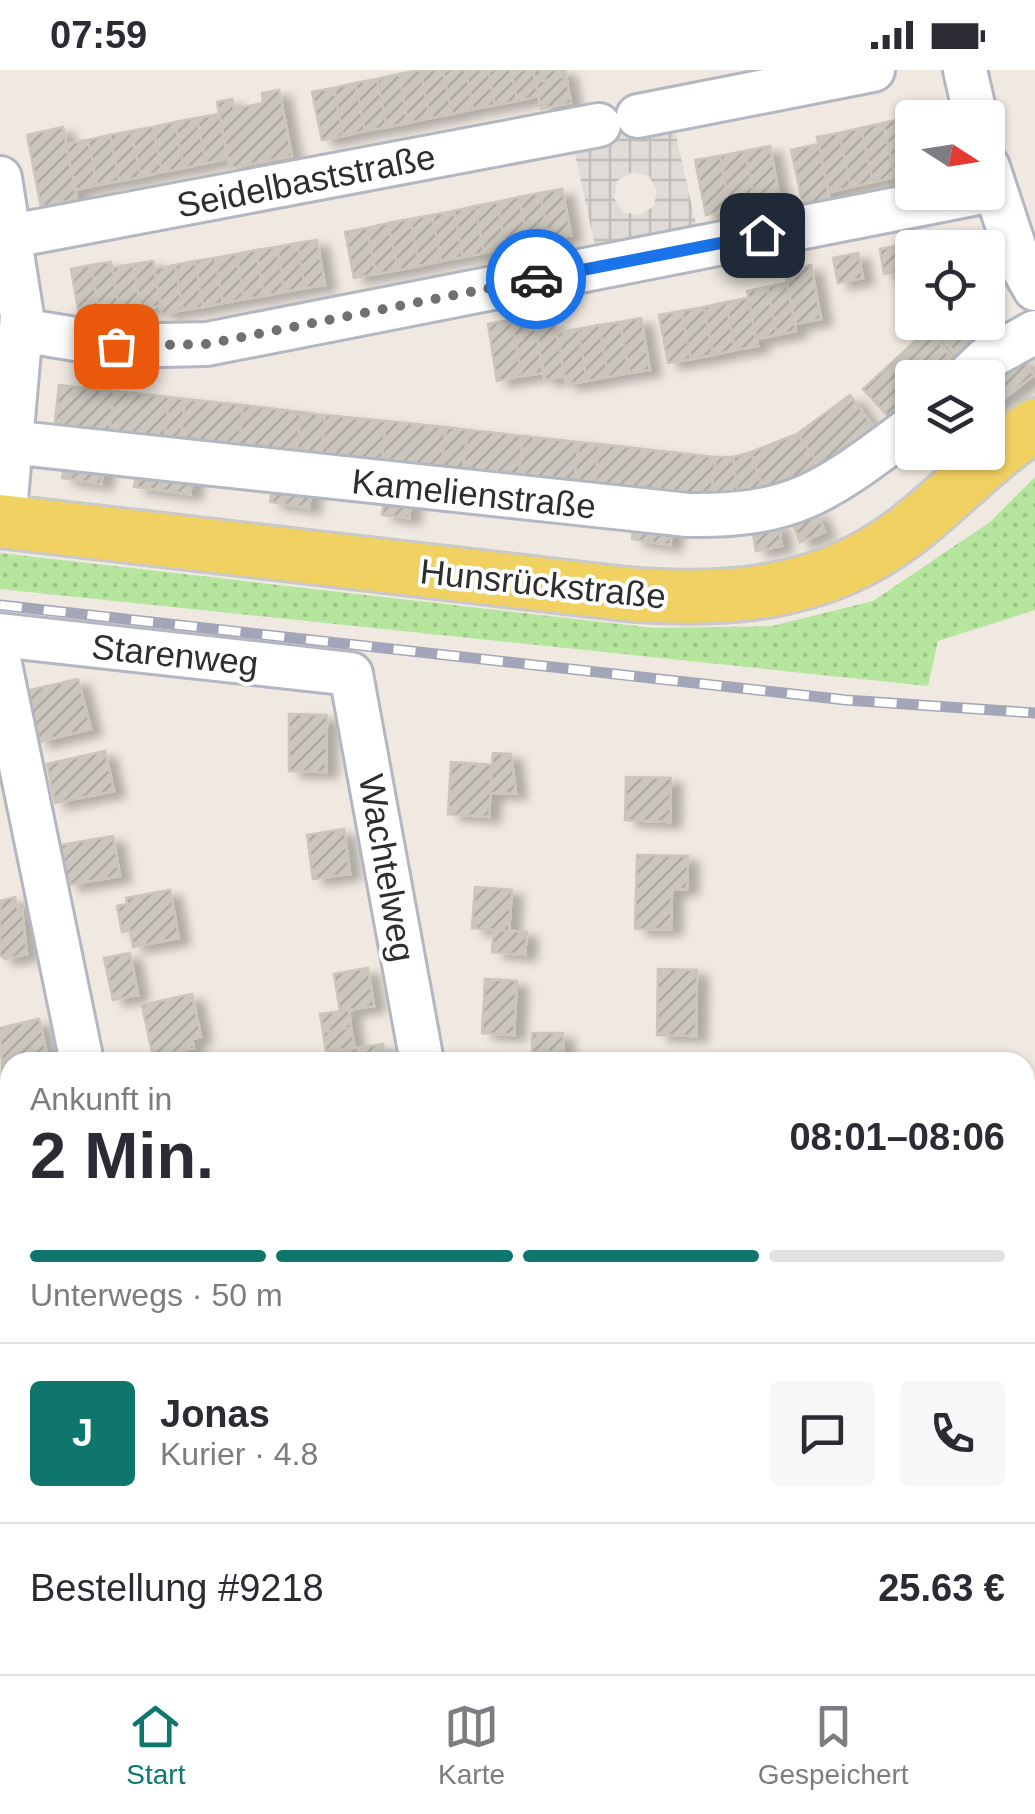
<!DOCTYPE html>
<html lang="de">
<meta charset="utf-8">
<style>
:root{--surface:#fff;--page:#f7f7f7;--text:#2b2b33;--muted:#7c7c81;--line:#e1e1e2;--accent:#0f766e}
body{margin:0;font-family:Helvetica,sans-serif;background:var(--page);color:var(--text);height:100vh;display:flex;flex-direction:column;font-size:38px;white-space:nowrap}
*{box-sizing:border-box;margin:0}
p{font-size:32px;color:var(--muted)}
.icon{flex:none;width:55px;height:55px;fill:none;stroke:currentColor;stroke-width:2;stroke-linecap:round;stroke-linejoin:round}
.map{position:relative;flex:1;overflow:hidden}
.drawer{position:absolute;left:0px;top:982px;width:1035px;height:622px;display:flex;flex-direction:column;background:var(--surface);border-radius:30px 30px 0 0;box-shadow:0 2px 8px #0004}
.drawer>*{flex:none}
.needle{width:65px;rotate:102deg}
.controls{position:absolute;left:895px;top:30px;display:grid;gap:20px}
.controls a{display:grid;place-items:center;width:110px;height:110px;border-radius:10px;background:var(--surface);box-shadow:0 2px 8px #0004;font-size:50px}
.pin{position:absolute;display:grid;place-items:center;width:85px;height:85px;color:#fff;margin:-42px;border-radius:20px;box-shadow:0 5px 15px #0006}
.courier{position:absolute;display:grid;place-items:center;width:100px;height:100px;margin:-50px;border:8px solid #1a73e8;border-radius:50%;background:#fff;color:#222;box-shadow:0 2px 12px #0007}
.overview em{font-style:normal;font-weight:800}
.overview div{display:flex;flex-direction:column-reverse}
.overview{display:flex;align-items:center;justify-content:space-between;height:170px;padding:0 30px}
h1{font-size:65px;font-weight:800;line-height:75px}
.bar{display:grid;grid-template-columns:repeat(4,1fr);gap:15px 10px;align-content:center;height:120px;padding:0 30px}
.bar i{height:12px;border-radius:8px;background:var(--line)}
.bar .current{background:var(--accent)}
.bar p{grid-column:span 4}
.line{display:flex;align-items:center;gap:25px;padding:0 30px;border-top:2px solid var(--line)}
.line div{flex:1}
.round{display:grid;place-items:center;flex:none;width:105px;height:105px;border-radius:10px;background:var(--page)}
.status{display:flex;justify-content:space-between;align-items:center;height:70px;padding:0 50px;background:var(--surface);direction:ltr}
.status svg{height:28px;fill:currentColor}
.dock{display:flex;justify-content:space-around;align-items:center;height:140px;border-top:2px solid var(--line);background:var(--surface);font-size:28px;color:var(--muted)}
.dock a{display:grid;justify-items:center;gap:5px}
.dock .current{color:var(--accent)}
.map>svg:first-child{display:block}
.green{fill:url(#green-dots)}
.plaza{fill:url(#plaza-grid);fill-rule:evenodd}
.building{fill:url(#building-hatch);stroke:#cbc5ba;stroke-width:2.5;filter:url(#shadow)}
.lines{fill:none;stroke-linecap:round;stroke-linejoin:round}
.minor-casing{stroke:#b4b7c1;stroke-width:48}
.major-casing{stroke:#c9c9c9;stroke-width:58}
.minor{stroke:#fff;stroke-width:42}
.major{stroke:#f2d163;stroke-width:52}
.rail-casing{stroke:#a3a6b8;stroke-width:11}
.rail{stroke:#fff;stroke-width:8;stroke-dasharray:22;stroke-linecap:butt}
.done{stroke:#726f6d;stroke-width:10;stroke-dasharray:0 18}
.route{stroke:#1a73e8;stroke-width:12}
.labels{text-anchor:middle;stroke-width:8;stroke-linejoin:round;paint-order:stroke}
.street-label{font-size:35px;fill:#2e2e2e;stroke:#fff}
</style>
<div class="status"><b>07:59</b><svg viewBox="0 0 49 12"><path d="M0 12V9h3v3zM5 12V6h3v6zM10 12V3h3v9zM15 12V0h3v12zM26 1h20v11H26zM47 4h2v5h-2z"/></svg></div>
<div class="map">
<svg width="1035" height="1604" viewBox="0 0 1035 1604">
<defs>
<pattern id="green-dots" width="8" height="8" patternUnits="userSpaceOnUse" patternTransform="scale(2.5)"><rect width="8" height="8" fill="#b6e59e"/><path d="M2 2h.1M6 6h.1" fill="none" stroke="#9dc588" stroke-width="1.8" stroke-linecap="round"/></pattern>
<pattern id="plaza-grid" width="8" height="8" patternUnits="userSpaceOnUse" patternTransform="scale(2.5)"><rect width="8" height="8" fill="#dfdcd8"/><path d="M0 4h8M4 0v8" fill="none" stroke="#c0bdba"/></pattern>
<pattern id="building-hatch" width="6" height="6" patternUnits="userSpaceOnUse" patternTransform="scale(2.5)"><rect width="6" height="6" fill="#cbc7bf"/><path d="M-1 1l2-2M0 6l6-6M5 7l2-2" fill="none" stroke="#afaba4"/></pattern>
<filter id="shadow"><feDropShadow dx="11" dy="6" stdDeviation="5" flood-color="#0004"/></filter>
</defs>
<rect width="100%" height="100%" fill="#efe9e1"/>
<path class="green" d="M 1035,407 L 1035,540 L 938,571 L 928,616 L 0,519 L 0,483 L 654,558 L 772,556 L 873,531 L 990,452 Z
M 835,1595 L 1000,1595 L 1001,1604 L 836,1604 Z"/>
<path class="plaza" d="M 670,39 L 701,176 L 600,199 L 570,61 ZM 632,102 L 649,106 L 657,121 L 654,136 L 640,145 L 623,142 L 614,128 L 617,111 Z"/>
<path class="building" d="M 420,0 L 430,48 L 408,53 L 399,4 Z
M 420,0 L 443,0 L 452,44 L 430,48 Z
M 443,0 L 466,0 L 473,39 L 452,44 Z
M 466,0 L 488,0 L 495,35 L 473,39 Z
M 488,0 L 511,0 L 517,31 L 495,35 Z
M 511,0 L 533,0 L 538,26 L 517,31 Z
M 533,0 L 565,0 L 566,6 L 536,12 Z
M 399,4 L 408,53 L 387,57 L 377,9 Z
M 566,6 L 571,33 L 541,39 L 536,12 Z
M 377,9 L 387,57 L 365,61 L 355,13 Z
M 355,13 L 365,61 L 343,66 L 334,18 Z
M 334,18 L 343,66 L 322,70 L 312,22 Z
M 279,20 L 292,86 L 230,98 L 217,32 L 232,29 L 234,39 L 263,33 L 262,23 Z
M 219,44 L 228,89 L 206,93 L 197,48 Z
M 197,48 L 206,93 L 184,98 L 175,52 Z
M 905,48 L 912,103 L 895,107 L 883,53 Z
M 175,52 L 184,98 L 162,102 L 153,57 Z
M 883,53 L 895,107 L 873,112 L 861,58 Z
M 63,57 L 77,129 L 41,137 L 27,65 Z
M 153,57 L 162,102 L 141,107 L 131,61 Z
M 861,58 L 873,112 L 851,117 L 839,63 Z
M 131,61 L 141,107 L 119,111 L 110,65 Z
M 839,63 L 851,117 L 829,122 L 817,67 Z
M 110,65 L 119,111 L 97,115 L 88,70 Z
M 88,70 L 97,115 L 75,120 L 66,74 Z
M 818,74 L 830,129 L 803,135 L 791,80 Z
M 770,76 L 780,130 L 756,135 L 745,81 Z
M 745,81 L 756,135 L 730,140 L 720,86 Z
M 720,86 L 730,140 L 706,145 L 695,90 Z
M 562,119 L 571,165 L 549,170 L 540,123 Z
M 540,123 L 549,170 L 528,174 L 519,127 Z
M 519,127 L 528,174 L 506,178 L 497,132 Z
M 497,132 L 506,178 L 484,183 L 475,136 Z
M 475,136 L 484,183 L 463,187 L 454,141 Z
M 454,141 L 463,187 L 441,191 L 432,145 Z
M 432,145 L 441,191 L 419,196 L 410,149 Z
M 410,149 L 419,196 L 398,200 L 388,153 Z
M 388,153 L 398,200 L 376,204 L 367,158 Z
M 367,158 L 376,204 L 354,208 L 345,162 Z
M 962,163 L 965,178 L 940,178 L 938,168 Z
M 317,170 L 325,215 L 305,218 L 297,173 Z
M 917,172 L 912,199 L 884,204 L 880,179 Z
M 297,173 L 305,218 L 284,222 L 277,177 Z
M 277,177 L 284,222 L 264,226 L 256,180 Z
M 256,180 L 264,226 L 244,229 L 236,184 Z
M 858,183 L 863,208 L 838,213 L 833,188 Z
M 236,184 L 244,229 L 223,233 L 215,188 Z
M 215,188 L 223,233 L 203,237 L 195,191 Z
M 153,191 L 161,236 L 141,239 L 133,194 Z
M 195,191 L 203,237 L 183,240 L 175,195 Z
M 111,192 L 119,237 L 99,240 L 91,195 Z
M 133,194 L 141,239 L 120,243 L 112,198 Z
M 91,195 L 99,240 L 79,244 L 71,199 Z
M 175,195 L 183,240 L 162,244 L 154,199 Z
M 811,195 L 821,249 L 795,254 L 785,201 Z
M 787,213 L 796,261 L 777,265 L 767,217 Z
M 767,217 L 777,265 L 756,269 L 747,221 Z
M 748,228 L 758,276 L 735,280 L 726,232 Z
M 726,232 L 735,280 L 713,285 L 704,237 Z
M 704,237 L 713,285 L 691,289 L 681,241 Z
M 681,241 L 691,289 L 668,293 L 659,245 Z
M 533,246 L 543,303 L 522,306 L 511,250 Z
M 641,248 L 650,300 L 629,303 L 620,252 Z
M 511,250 L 522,306 L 497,311 L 488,254 Z
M 620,252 L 629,303 L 608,307 L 599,255 Z
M 938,252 L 987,252 L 996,265 L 961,291 L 934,255 Z
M 555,253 L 564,306 L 545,310 L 535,257 Z
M 599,255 L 608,307 L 587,311 L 578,259 Z
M 578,259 L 587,311 L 566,314 L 557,263 Z
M 927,260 L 960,296 L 947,308 L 912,308 L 912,339 L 896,355 L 863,319 Z
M 1020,287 L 1034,305 L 988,341 L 988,312 Z
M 59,315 L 114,321 L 109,367 L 54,361 Z
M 114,321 L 169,327 L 164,374 L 109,367 Z
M 850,325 L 880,365 L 827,404 L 797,364 Z
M 169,327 L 185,329 L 180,375 L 164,374 Z
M 185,329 L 243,335 L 238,381 L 180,375 Z
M 243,335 L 301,342 L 296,388 L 238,381 Z
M 301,342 L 325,345 L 321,391 L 296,388 Z
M 325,345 L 386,351 L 381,397 L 321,391 Z
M 386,351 L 446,357 L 441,404 L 381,397 Z
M 446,357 L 468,360 L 462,406 L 441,404 Z
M 468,360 L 523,366 L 518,412 L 462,406 Z
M 797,364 L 827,404 L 766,429 L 751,382 Z
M 523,366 L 579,372 L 573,418 L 518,412 Z
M 579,372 L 599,374 L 594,421 L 573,418 Z
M 599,374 L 716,387 L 710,433 L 594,421 Z
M 751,382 L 766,429 L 739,432 L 733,387 Z
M 66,385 L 105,391 L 101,414 L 62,408 Z
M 716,387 L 733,387 L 739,432 L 710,433 Z
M 138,394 L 194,401 L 190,424 L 134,417 Z
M 273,409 L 312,415 L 309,438 L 270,432 Z
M 385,422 L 412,426 L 409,448 L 382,445 Z
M 816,441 L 825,462 L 800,472 L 792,451 Z
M 635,447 L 674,452 L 670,475 L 632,469 Z
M 778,453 L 782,476 L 756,481 L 752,458 Z
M 78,609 L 91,659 L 38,672 L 26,621 Z
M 289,644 L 327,645 L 326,702 L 289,701 Z
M 105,681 L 114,721 L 55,733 L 47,694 Z
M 493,683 L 511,684 L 516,723 L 490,723 Z
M 451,692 L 492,695 L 489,747 L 448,744 Z
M 626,707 L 671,708 L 670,752 L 625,750 Z
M 344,759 L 350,804 L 313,809 L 307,765 Z
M 113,766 L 120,806 L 68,815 L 61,775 Z
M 637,785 L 688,786 L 687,819 L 672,819 L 671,859 L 635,859 Z
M 475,817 L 512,820 L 509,861 L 472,858 Z
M 170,820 L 179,868 L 133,877 L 130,860 L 122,862 L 117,836 L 127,834 L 126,828 Z
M 15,827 L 18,840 L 22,839 L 27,884 L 5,889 L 0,885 L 0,831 Z
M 494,860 L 527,862 L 525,885 L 492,882 Z
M 130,883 L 138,925 L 113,930 L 104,888 Z
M 368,898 L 374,936 L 340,941 L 334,904 Z
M 658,899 L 697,900 L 696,966 L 657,965 Z
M 485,909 L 517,911 L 514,965 L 482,963 Z
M 192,924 L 201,967 L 192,969 L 194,978 L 153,987 L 142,935 Z
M 349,940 L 351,958 L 323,962 L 320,944 Z
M 39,949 L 49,992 L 10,992 L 10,1015 L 3,1016 L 0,958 Z
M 351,958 L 355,978 L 326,982 L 323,962 Z
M 532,963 L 563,963 L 563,982 L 532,982 Z
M 383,974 L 386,992 L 345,992 L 343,980 Z
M 609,983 L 610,992 L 569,992 L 568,986 Z
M 10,1361 L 10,1411 L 0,1414 L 0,1363 Z
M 10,1536 L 11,1595 L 8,1596 L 0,1538 Z
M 404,1595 L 420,1595 L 422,1604 L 368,1604 Z
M 594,1595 L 645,1595 L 647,1604 L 596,1604 Z"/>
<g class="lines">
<defs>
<path id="minor" d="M 965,0 L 976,48
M 638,46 L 873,0
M 988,97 L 1019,191 L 1035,219
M 0,108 L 22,246 L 4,452
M 12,166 L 599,55
M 21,260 L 117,276 L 207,274 L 983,122
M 966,308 L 986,289 L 1035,262
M 0,371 L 688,445 C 797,447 828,419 912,357
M 0,565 L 351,604 L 422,992
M 0,594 L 82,992
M 0,1152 L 10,1150
M 517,1595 L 518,1604
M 114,1604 L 160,1595"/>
<path id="major" d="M 0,451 L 626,524 C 725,532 821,526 904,463 C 949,429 987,386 1035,355"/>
</defs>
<use href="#minor" class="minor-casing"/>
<use href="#major" class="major-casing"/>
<use href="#minor" class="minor"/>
<use href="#major" class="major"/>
<defs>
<path id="rail" d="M 0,535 L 846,630 L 1035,643"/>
</defs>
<use href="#rail" class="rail-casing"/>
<use href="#rail" class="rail"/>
</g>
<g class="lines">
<path class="done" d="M 116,276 L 207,274 L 536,209"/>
<path class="route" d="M 536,209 L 762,165"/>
</g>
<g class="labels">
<g class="street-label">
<text transform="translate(306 111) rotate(-11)" y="12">Seidelbaststraße</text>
<text transform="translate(474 424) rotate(6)" y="12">Kamelienstraße</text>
<text transform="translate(543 514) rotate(6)" y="12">Hunsrückstraße</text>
<text transform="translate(175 585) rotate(6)" y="12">Starenweg</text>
<text transform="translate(387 798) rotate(80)" y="12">Wachtelweg</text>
</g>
</g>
</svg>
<div class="controls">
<a><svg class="needle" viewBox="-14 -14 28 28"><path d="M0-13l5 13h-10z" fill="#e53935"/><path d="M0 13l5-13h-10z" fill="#7c7c81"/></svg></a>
<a><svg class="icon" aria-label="locate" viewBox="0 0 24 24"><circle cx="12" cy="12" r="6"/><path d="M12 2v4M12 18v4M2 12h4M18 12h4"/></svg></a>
<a><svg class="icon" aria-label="layers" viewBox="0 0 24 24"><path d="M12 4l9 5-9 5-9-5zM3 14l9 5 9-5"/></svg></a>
</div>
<div class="pin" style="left:116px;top:276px;background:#ea580c"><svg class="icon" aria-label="bag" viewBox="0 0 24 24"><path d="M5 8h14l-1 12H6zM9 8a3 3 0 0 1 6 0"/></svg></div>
<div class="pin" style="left:762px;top:165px;background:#1f2937"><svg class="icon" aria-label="home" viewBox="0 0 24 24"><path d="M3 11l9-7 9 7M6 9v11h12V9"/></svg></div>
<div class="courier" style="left:536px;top:209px"><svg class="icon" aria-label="car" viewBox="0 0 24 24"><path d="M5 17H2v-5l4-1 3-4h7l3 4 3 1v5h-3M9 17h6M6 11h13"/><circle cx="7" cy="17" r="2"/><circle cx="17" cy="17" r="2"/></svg></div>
<section class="drawer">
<div class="overview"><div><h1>2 Min.</h1><p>Ankunft in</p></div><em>08:01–08:06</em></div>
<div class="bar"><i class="current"></i><i class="current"></i><i class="current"></i><i></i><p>Unterwegs · 50 m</p></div>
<div class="line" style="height:180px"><b class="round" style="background:var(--accent);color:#fff">J</b><div><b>Jonas</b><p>Kurier · 4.8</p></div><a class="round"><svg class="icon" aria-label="chat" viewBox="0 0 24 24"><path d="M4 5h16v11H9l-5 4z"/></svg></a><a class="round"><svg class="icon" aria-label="phone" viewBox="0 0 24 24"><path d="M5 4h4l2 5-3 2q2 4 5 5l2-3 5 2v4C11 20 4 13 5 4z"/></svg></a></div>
<div class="line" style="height:130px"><div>Bestellung #9218</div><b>25.63 €</b></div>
</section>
</div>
<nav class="dock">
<a class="current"><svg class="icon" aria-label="home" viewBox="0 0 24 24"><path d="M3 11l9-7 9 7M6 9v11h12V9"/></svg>Start</a>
<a><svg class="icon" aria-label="map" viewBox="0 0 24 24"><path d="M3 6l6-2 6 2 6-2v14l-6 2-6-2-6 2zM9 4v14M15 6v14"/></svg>Karte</a>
<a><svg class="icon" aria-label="saved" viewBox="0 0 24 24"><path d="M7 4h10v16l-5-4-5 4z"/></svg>Gespeichert</a>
</nav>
